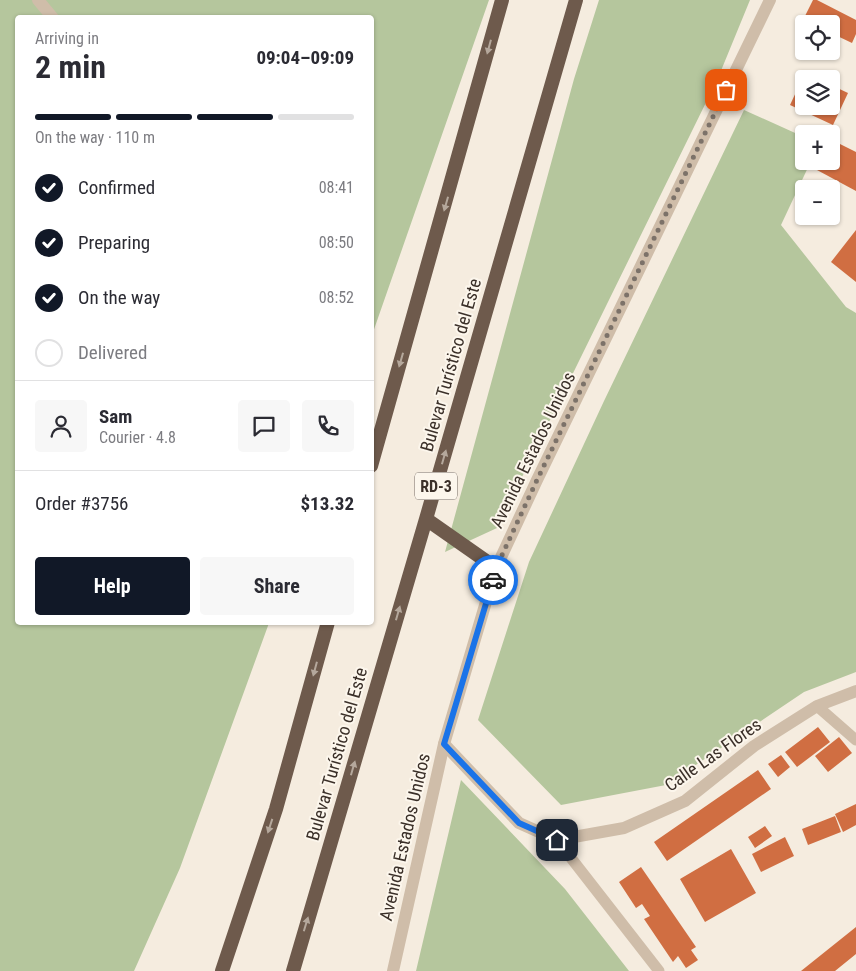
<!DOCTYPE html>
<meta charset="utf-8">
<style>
:root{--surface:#fff;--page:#f7f7f7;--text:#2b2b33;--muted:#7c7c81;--line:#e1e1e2;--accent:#111827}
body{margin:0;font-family:"Roboto Condensed",sans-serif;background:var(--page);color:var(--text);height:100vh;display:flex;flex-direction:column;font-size:19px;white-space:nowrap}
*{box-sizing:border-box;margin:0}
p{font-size:16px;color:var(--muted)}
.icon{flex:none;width:28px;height:28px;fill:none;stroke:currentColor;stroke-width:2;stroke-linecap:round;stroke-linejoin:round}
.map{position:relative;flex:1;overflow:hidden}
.sheet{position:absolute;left:15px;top:15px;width:359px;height:610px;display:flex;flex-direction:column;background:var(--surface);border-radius:5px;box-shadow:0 1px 4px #0004}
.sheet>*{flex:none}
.fabs{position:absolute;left:795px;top:15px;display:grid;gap:10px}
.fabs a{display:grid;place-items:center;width:45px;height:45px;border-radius:5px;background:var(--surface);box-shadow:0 1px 4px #0004;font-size:25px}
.pin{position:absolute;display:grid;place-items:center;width:42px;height:42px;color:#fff;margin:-21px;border-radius:10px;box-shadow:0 2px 8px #0006}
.courier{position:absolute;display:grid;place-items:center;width:50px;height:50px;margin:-25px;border:4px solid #1a73e8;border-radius:50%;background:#fff;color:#222;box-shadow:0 1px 6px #0007}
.head em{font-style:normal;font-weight:700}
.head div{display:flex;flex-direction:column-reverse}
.head{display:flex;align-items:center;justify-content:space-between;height:85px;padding:0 20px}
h1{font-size:32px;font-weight:700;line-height:38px}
.bar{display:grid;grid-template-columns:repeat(4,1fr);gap:8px 5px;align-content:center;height:60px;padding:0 20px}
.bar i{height:6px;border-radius:4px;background:var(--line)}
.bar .on{background:var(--accent)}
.bar p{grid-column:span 4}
.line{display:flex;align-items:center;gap:12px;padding:0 20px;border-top:1px solid var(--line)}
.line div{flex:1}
.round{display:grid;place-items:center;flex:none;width:52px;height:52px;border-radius:5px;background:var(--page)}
ol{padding:0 20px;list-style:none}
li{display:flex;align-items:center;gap:15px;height:55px}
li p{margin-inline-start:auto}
li .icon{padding:5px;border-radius:50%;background:var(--accent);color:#fff;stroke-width:4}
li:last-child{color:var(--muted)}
li i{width:28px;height:28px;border:2px solid var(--line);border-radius:50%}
.action{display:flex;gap:10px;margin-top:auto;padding:10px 20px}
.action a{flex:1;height:58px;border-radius:5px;background:var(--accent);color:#fff;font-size:20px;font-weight:700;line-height:58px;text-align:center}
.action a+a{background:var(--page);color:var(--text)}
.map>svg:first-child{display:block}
.green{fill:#b5c69d}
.building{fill:#d06e42}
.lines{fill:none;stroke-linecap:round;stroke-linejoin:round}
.service{stroke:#cfbda9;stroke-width:11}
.minor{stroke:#cfbda9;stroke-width:12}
.tertiary{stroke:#cfbda9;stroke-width:12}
.trunk{stroke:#6e5a4c;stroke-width:14}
.oneway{fill:#b5a89c}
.done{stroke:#7c7269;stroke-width:5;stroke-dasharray:0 9}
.route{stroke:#1a73e8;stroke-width:6}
.labels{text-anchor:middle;stroke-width:4;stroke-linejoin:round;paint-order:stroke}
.shield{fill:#fcf6ec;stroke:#756b64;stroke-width:1}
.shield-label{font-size:16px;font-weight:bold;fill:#3b3029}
.street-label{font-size:18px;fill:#3b3029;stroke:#fcf6ec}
</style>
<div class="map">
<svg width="856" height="971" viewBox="0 0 856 971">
<rect width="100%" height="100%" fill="#f5ecdf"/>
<path class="green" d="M 0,0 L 489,0 L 371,338 L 371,18 L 18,18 L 18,622 L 269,623 L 180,868 L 134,971 L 0,971 Z
M 599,0 L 750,0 L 718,78 L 497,528 L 445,552 L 574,79 Z
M 744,110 L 804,137 L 804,161 L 811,161 L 781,225 L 846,307 L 856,313 L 856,672 L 804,692 L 666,785 L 561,805 L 478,720 L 529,562 L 604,401 Z
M 461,780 L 565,889 L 629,971 L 416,971 Z"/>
<path class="building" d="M 813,0 L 817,0 L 856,20 L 856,34 L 852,43 L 831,33 L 831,24 L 804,24 L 804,35 L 797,32 Z
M 805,73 L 817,79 L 804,79 L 804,106 L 831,106 L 831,85 L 848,93 L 833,125 L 790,105 Z
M 832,140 L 856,152 L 856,191 L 817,170 L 822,161 L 831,161 Z
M 856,230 L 856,282 L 831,262 Z
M 818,727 L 830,742 L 797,767 L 785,752 Z
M 839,737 L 852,753 L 828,772 L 815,756 Z
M 781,755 L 790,767 L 778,777 L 768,764 Z
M 758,770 L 771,789 L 667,861 L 654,842 Z
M 856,804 L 856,825 L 843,832 L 835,814 Z
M 835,816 L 841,832 L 808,845 L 802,829 Z
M 765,826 L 772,836 L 755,848 L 748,837 Z
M 785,837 L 794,856 L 761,872 L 752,854 Z
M 731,849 L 756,893 L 705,922 L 680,879 Z
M 641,867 L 696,947 L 691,950 L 698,960 L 686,968 L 678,956 L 673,962 L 644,919 L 650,916 L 642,904 L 636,908 L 619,882 Z
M 856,927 L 856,954 L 835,971 L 801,971 Z"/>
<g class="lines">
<path class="service" d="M 817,706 L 856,740
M 557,840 L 659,971"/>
<path class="minor" d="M 38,0 L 53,18
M 444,744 L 519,823 L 557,840 L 624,828 L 685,801 L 754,746 L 817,706 L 856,691"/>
<path class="tertiary" d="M 393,971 L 444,744 L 496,568 L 537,480 L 770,0"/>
<path class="trunk" d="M 371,466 L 502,0
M 426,519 L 496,568
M 222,971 L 276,809 L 328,622
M 293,971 L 426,519 L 576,0"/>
</g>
<defs><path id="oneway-solid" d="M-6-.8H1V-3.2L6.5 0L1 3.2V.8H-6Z" transform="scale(1.25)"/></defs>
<g class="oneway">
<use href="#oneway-solid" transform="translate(489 47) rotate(105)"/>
<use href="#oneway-solid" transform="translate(446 204) rotate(106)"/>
<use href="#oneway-solid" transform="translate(401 360) rotate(106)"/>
<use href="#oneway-solid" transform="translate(444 457) rotate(-74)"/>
<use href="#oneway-solid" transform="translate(398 613) rotate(-74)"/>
<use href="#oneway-solid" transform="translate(315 669) rotate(105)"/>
<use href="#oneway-solid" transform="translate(353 768) rotate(-74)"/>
<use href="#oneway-solid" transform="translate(270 826) rotate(108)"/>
<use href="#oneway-solid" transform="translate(306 924) rotate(-73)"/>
</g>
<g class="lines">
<path class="done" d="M 493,580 L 496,568 L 537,480 L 726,90"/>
<path class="route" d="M 493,580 L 444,744 L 519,823 L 557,840"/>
</g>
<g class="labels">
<rect class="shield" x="415" y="472.5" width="42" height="27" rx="4"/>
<g class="shield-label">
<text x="436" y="492">RD-3</text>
</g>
<g class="street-label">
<text transform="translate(451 365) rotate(-74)" y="6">Bulevar Turístico del Este</text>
<text transform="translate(533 450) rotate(-64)" y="6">Avenida Estados Unidos</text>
<text transform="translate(337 754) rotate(-74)" y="6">Bulevar Turístico del Este</text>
<text transform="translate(713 755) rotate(-35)" y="6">Calle Las Flores</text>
<text transform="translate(405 837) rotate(-77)" y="6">Avenida Estados Unidos</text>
</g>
</g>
</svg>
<div class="fabs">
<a><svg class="icon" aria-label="locate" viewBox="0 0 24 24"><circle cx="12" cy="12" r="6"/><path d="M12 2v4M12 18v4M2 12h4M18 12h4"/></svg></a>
<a><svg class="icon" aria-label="layers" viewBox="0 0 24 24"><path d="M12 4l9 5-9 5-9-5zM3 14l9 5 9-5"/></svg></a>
<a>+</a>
<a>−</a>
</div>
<div class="pin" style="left:726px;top:90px;background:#ea580c"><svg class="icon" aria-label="bag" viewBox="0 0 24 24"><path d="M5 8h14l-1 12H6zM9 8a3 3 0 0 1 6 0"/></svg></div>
<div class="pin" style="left:557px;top:840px;background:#1f2937"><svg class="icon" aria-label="home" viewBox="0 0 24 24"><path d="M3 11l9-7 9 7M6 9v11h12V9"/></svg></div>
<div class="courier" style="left:493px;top:580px"><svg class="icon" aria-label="car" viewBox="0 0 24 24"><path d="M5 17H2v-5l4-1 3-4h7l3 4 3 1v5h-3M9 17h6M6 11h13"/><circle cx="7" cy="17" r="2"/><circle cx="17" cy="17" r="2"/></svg></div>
<section class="sheet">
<div class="head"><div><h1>2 min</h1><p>Arriving in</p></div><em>09:04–09:09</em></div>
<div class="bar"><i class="on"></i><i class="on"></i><i class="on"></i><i></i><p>On the way · 110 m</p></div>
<ol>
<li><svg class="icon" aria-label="check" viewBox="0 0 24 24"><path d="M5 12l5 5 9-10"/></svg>Confirmed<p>08:41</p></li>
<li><svg class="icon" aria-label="check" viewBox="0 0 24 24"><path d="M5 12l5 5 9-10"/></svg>Preparing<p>08:50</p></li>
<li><svg class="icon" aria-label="check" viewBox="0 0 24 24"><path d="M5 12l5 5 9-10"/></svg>On the way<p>08:52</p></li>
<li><i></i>Delivered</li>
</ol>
<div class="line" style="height:90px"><a class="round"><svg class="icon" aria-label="person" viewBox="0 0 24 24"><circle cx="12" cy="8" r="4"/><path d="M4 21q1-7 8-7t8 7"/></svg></a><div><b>Sam</b><p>Courier · 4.8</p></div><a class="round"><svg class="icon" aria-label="chat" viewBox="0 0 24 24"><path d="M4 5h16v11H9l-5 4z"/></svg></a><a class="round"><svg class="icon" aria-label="phone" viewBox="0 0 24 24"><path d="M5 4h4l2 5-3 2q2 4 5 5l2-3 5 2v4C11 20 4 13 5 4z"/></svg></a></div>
<div class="line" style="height:65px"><div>Order #3756</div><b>$13.32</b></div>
<div class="action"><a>Help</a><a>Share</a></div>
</section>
</div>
